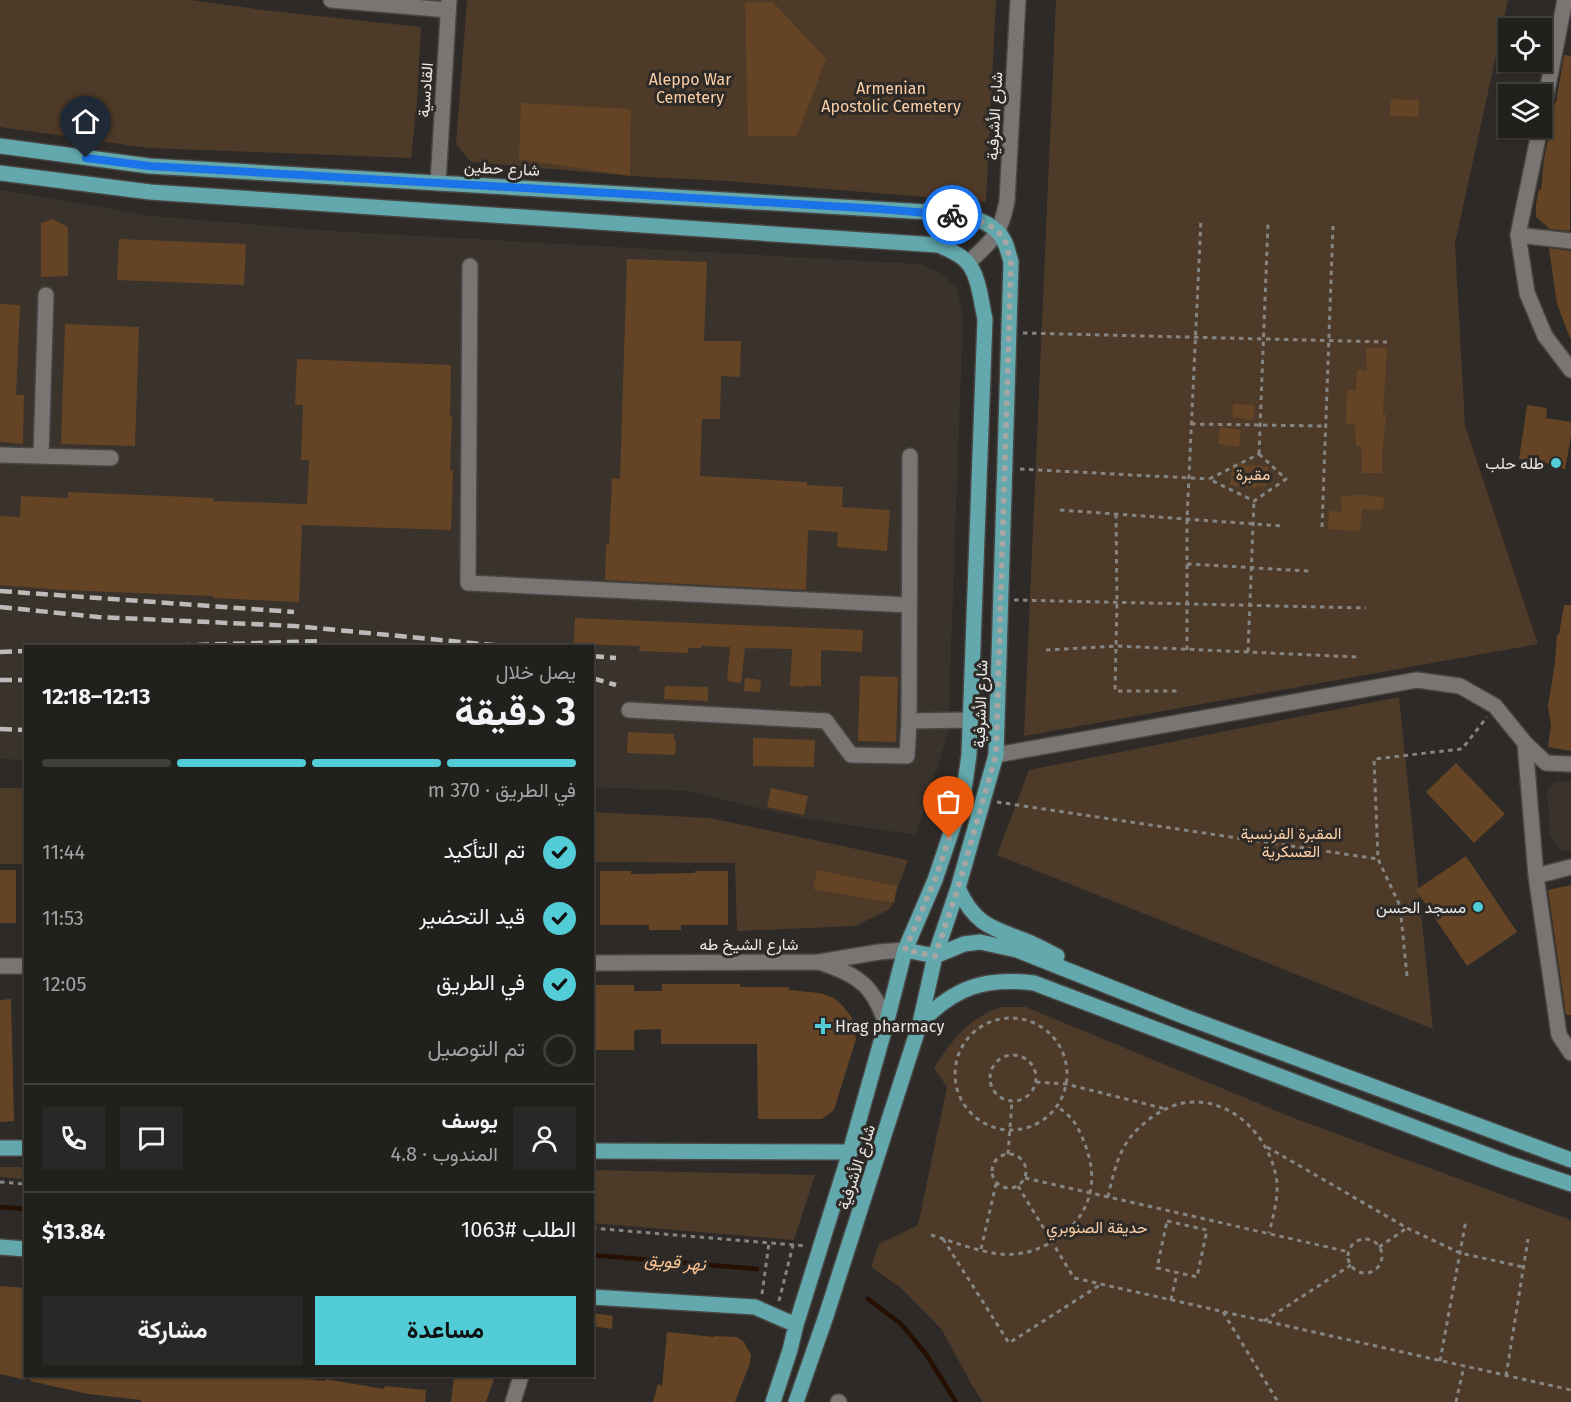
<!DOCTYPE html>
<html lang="ar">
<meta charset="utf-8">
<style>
:root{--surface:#22201d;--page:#2a2826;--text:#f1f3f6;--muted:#a2a3a4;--line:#3f3e3b;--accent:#52ccd6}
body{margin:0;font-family:"Fira Sans",Vazirmatn,sans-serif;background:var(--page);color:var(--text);direction:rtl;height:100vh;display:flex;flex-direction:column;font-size:22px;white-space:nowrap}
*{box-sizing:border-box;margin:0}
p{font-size:20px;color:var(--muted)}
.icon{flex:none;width:33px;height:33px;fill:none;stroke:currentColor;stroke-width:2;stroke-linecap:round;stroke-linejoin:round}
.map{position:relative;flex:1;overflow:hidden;direction:ltr}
.side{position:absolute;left:24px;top:645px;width:570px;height:732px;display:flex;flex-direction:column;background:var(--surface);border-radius:0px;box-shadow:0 2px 4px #0004,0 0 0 2px var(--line);direction:rtl}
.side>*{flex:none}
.controls{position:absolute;left:1498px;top:18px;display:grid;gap:12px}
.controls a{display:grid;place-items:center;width:54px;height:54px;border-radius:0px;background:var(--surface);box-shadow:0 2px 4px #0004,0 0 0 2px var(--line);font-size:30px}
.pin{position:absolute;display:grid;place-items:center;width:51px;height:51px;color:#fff;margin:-62px -26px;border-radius:50% 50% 50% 0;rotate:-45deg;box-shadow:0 0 6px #0007}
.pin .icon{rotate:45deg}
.courier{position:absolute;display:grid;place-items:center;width:60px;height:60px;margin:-30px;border:4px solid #1a73e8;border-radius:50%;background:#fff;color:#222;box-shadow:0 2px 8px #0007}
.head em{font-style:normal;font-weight:700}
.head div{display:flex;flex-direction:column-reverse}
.head{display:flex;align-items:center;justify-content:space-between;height:102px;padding:0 18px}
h1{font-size:39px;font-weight:700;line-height:45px}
.bar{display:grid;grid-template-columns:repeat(4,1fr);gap:9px 6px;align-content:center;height:72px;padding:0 18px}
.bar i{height:8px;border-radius:4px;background:var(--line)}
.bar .selected{background:var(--accent)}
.bar p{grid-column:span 4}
.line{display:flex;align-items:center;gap:15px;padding:0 18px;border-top:2px solid var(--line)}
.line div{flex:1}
.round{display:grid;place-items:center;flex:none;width:63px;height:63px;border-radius:0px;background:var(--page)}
ol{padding:0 18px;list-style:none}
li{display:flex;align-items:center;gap:18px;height:66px}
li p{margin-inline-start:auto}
li .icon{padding:6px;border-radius:50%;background:var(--accent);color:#111;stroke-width:4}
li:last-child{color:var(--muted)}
li i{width:33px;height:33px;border:3px solid var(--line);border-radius:50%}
.primary-button{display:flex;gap:12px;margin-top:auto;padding:12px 18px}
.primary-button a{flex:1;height:69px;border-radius:0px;background:var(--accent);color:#111;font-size:24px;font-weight:700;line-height:69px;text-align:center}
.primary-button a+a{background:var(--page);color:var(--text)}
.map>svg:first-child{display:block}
.built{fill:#3a332c}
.green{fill:#4e3a28}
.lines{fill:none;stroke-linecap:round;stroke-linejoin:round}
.stream{stroke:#250f00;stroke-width:4.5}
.building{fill:#644425}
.minor-casing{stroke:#484644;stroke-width:18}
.major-casing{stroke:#484644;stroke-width:18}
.path{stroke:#878582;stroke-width:3;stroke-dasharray:4.5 4.5;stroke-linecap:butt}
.minor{stroke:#787572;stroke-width:15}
.major{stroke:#63a8ac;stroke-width:15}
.rail{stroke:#bdbbb9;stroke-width:4.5;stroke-dasharray:12 6;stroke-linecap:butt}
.done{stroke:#a8a6a4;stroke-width:6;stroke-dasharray:0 10.8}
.route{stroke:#1a73e8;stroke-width:8}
.poi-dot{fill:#52ccd6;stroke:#2d2a27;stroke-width:2}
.labels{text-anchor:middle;stroke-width:6;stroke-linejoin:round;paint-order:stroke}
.park-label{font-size:16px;fill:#fccfa6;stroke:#2d2a27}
.street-label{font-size:16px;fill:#ebe9e7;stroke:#2d2a27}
.poi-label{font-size:16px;fill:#ebe9e7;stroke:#2d2a27;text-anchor:end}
.water-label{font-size:18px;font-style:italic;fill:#fcc490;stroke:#2d2a27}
</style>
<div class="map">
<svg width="1571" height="1402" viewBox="0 0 1571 1402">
<rect width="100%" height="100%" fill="#2d2a27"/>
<path class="built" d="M 0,190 L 152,216 L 330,231 L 920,264 L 940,273 L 956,287 L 963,315 L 948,733 L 916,835 L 801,818 L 688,791 L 593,787 L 592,646 L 26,646 L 25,760 L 0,759 Z
M 1555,781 L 1571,782 L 1571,851 L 1562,851 L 1550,835 L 1547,791 Z"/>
<path class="green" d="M 0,0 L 191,0 L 263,10 L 421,27 L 417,102 L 411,158 L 148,148 L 0,127 Z
M 467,0 L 996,0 L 986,202 L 727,181 L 645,177 L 471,162 L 456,144 Z
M 1056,0 L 1508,0 L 1455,244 L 1465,425 L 1538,644 L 1024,736 Z
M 1399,697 L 1433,1029 L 997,855 L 1029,770 Z
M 0,788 L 25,788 L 25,864 L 0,864 Z
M 592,812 L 710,818 L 908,860 L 890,909 L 855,926 L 737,931 L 735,863 L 593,862 Z
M 1001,1007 L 1026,1007 L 1291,1117 L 1571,1220 L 1571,1402 L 983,1402 L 973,1387 L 942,1330 L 901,1288 L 871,1267 L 879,1244 L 918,1225 L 947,1087 L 934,1068 C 953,1039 967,1019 1001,1007 Z
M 0,1167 L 25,1167 L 25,1179 L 0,1177 Z
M 593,1170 L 815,1175 L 794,1240 L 593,1223 Z"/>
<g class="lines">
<path class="stream" d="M 0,1207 L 26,1209
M 592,1255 L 757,1269
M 868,1299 L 901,1324 L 926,1354 L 956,1402"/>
</g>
<path class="building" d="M 773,2 L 826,59 L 797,136 L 748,136 L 745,3 Z
M 1564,55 L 1571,56 L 1570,231 L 1550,229 L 1536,217 L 1536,204 L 1539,189 L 1541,190 L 1544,159 L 1550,130 L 1548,123 L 1552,118 L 1555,102 L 1556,103 Z
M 1391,99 L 1419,100 L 1418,117 L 1390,116 Z
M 521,103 L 631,109 L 630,176 L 519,159 Z
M 53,219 L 68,227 L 68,276 L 41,277 L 41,223 Z
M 119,239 L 246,244 L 244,285 L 117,280 Z
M 1549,248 L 1571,251 L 1571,338 L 1570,338 L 1557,304 Z
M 627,259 L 707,262 L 704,341 L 741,341 L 740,377 L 721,376 L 720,419 L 702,419 L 700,476 L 807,482 L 807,485 L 843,487 L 842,507 L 890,510 L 887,551 L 837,547 L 838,532 L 808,530 L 806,590 L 605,580 L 606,544 L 609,545 L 612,478 L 620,479 Z
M 0,304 L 20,305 L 16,395 L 24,395 L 23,444 L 0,442 Z
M 65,324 L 139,327 L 135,446 L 61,444 Z
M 1366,348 L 1387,348 L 1383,414 L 1386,414 L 1382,458 L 1383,473 L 1362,473 L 1361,446 L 1356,446 L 1355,425 L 1346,424 L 1347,390 L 1356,391 L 1357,370 L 1367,371 Z
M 297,359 L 451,365 L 450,416 L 452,416 L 450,470 L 453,470 L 451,530 L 302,525 L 299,602 L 213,598 L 213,596 L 63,590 L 0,585 L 0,516 L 20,517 L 21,496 L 68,498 L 68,492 L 214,498 L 213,501 L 307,504 L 309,460 L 301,460 L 303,405 L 295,405 Z
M 1233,404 L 1255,405 L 1253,420 L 1232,417 Z
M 1527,405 L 1547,408 L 1546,418 L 1571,422 L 1571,435 L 1565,470 L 1558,465 L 1519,459 Z
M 1220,427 L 1241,430 L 1239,447 L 1218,444 Z
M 1233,463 L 1268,467 L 1265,487 L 1257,486 L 1257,488 L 1230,485 Z
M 1363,495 L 1384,497 L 1383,510 L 1362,509 L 1360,531 L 1328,529 L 1329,511 L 1342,512 L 1341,496 Z
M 1564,605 L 1571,605 L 1571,751 L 1548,747 L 1551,726 L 1548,706 L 1555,663 L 1557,634 L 1559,634 Z
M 575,618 L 863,630 L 862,652 L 821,650 L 821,686 L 803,686 L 803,687 L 790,686 L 792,649 L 745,648 L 741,683 L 727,681 L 730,647 L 701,646 L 701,648 L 688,648 L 688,653 L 639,651 L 640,646 L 574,644 Z
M 860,676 L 898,677 L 896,742 L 858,741 Z
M 745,678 L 761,680 L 760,692 L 744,691 Z
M 665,686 L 708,687 L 708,701 L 664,699 Z
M 628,732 L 674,734 L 674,740 L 676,740 L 675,755 L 627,753 Z
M 753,738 L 815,740 L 814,767 L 753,766 Z
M 1456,763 L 1505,814 L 1474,843 L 1426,792 Z
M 771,788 L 808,796 L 804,815 L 767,807 Z
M 1466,856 L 1517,932 L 1467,966 L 1416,890 Z
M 0,870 L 16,870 L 16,923 L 0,923 Z
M 817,870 L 897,886 L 894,903 L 813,889 Z
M 600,871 L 631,871 L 631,874 L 695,873 L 695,871 L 728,871 L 728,925 L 681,925 L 681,930 L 649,930 L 649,925 L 600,925 Z
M 1571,885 L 1571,1015 L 1566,1015 L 1548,890 Z
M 662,984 L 740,984 L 740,987 L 789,987 L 789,990 L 820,993 L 834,998 L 843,1006 L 852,1018 L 856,1039 L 834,1110 L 822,1119 L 758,1119 L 757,1044 L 661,1044 L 661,1029 L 634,1030 L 634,1050 L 592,1050 L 592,985 L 634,985 L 634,991 L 662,991 Z
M 11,999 L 14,1121 L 0,1122 L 0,1000 Z
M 0,1286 L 26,1288 L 26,1380 L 0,1374 Z
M 592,1313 L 613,1316 L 612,1329 L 592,1326 Z
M 667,1332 L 714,1337 L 714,1336 L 737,1337 L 744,1342 L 751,1355 L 750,1363 L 735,1402 L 653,1402 L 658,1384 L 662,1386 Z
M 30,1376 L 280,1376 L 325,1381 L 325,1379 L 384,1389 L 385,1386 L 426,1390 L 425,1402 L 141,1402 L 141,1400 L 88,1394 L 30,1381 Z
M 454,1376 L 495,1376 L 486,1402 L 451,1402 Z"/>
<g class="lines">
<defs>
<path id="minor" d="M 331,0 L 448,10
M 1542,116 L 1565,0
M 1540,128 L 1518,235 L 1527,293 L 1545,336 L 1571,370
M 438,183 L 449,0
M 1518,235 L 1571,241
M 968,263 C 992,241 1001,234 1007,201 L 1018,0
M 470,266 L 468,583 L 909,605
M 0,455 L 111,458
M 41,456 L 46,295
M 629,710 L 826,721 L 851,755 L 907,756 L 909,721 L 910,456
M 909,721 L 971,720
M 1525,743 L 1536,876 L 1559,1035 L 1571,1053
M 996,755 L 1417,680 L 1460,686 L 1495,706 L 1525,743 L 1546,763 L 1571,764
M 1536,876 L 1571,867
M 592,963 L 819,962 L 879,952 L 905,950
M 822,963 C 842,970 863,978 874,997 C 879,1005 883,1015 886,1024
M 0,966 L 26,966
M 513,1402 L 521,1376
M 838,1402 L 839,1402"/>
<path id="major" d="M 0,146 L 149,166 L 927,212 C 950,214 980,214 998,232 C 1006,240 1008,252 1011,262 L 996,755 L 958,888 L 935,956 L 920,1023 L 826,1316 L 796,1402
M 0,173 L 150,192 L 938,245 C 948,249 960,254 967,262 C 979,275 981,302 985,319 L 969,755 L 963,797 L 935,880 L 905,950 L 886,1024 L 850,1152 L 796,1325 L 790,1350 L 773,1402
M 958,888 C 976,928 995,928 1031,943 C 1040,947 1048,952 1057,956
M 905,950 L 935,956 L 964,944 L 980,942 L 1017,950 L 1183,1016 L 1571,1160
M 920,1023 C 955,987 985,977 1034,983 L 1506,1162 L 1571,1184
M 0,1148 L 26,1148
M 592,1151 L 850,1152
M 0,1247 L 26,1249
M 592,1297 L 755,1307 L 796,1325"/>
</defs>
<use href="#minor" class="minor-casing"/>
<use href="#major" class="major-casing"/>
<path class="path" d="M 1023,333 L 1387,342
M 1191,424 L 1325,426
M 1259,454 L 1268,223
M 1259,454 L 1286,479 L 1254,501 L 1209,479 Z
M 1020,469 L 1209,479
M 1060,510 L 1282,526
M 1116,514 L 1117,602 L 1115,691 L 1177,691
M 1322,527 L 1333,226
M 1187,564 L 1309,571
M 1014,600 L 1366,608
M 1046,650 L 1116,646 L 1357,657
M 1187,650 L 1187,519 L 1201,219
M 1248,652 L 1254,501
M 997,802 L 1378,859
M 1407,976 L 1400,906 L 1378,859 L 1374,759 L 1462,749 L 1487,717
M955 1074a56 56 0 1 1 112 0a56 56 0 1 1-112 0Z
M990 1078a23 23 0 1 1 46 0a23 23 0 1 1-46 0Z
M 1036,1082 L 1066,1084 L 1166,1109
M 1267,1147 L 1407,1228 L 1460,1253 L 1523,1267
M992 1171a17 17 0 1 1 34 0a17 17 0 1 1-34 0Z
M 1008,1154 L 1012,1101
M 1025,1178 L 1349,1252
M 0,1182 L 26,1184
M 1018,1186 L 1074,1278 L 1571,1390
M 1108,1197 C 1113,1175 1118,1151 1133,1134 C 1145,1121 1162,1108 1179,1104 C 1229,1092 1272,1137 1277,1183 C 1278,1200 1273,1217 1269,1233
M 1167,1221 L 1207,1230 L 1197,1277 L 1157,1268 Z
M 592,1228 L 806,1246
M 931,1235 C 955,1242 990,1257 1015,1254 C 1031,1253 1044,1247 1057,1239 C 1091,1215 1100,1180 1084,1142 C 1081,1134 1077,1125 1071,1118 C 1067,1114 1062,1110 1057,1106
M 943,1239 L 1009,1343 L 1100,1285
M1348 1256a17 17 0 1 1 34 0a17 17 0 1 1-34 0Z
M 1379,1247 L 1407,1228
M 981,1249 L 996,1184
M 762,1294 L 769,1243
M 1171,1300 L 1177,1273
M 779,1301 L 793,1245
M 1223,1312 L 1278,1402
M 1264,1321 L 1351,1265
M 1440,1361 L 1466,1220
M 1506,1376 L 1528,1239
M 1456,1402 L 1464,1366"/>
<use href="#minor" class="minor"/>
<use href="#major" class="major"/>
<path class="rail" d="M 0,591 L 294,612
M 0,607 L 98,617 L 295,626 L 503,646
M 161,646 L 323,641
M 0,652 L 26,651
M 592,656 L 616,658
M 592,678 L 616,685
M 0,680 L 26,680
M 0,729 L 26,730"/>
</g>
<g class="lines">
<path class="done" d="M 949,838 L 935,880 L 905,950 L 935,956 L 958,888 L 996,755 L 1011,262 C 1009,256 1008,249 1006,243 C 997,223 971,217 952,215"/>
<path class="route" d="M 86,158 L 149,166 L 880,209 L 952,215"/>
</g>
<g class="poi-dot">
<circle cx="1556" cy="463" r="6"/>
<circle cx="1478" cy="907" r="6"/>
<path d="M820 1017h6v6h6v6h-6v6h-6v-6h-6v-6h6z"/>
</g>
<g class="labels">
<g class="park-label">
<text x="690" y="85">Aleppo War<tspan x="690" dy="18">Cemetery</tspan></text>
<text x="891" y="94">Armenian<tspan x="891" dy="18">Apostolic Cemetery</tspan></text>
<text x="1253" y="480">مقبرة</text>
<text x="1291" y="839">المقبرة الفرنسية<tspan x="1291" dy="18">العسكرية</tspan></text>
<text x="1097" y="1233">حديقة الصنوبري</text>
</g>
<g class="street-label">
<text transform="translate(425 90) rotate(-86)" y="6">القادسية</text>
<text transform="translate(994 116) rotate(-87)" y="6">شارع الأشرفية</text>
<text transform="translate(502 168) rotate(3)" y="6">شارع حطين</text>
<text transform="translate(980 704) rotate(-88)" y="6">شارع الأشرفية</text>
<text x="749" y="950">شارع الشيخ طه</text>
<text transform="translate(856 1167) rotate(-72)" y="6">شارع الأشرفية</text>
</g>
<g class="poi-label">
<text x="1544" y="469">طله حلب</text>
<text x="1466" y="913">مسجد الحسن</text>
<text x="835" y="1032" text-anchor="start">Hrag pharmacy</text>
</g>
<g class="water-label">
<text transform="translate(675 1262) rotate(5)" y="6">نهر قويق</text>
</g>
</g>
</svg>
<div class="controls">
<a><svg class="icon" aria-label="locate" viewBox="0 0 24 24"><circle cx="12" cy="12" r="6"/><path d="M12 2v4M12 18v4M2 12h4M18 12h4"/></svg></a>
<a><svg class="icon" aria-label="layers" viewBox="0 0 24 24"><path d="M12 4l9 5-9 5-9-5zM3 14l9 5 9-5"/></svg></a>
</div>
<div class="pin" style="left:949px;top:838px;background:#ea580c"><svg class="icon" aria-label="bag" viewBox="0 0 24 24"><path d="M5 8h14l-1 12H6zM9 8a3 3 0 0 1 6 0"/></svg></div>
<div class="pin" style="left:86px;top:158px;background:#1f2937"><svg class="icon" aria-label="home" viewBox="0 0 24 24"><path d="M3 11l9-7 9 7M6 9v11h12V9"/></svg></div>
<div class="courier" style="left:952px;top:215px"><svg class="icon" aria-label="bike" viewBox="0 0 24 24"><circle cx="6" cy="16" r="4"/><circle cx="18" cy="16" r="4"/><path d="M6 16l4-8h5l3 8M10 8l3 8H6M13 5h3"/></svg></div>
<section class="side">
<div class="head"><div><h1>3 دقيقة</h1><p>يصل خلال</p></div><em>12:13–12:18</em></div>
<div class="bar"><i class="selected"></i><i class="selected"></i><i class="selected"></i><i></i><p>في الطريق · 370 m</p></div>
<ol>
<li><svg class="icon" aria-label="check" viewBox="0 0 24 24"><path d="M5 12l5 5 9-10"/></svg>تم التأكيد<p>11:44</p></li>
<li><svg class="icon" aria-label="check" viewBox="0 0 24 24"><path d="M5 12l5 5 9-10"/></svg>قيد التحضير<p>11:53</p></li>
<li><svg class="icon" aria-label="check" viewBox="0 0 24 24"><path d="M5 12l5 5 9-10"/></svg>في الطريق<p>12:05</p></li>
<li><i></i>تم التوصيل</li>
</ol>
<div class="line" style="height:108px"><a class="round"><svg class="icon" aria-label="person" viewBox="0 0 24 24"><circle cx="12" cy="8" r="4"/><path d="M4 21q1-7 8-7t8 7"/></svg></a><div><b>يوسف</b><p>المندوب · 4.8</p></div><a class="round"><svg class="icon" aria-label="chat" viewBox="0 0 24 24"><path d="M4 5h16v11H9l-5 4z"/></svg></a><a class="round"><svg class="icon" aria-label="phone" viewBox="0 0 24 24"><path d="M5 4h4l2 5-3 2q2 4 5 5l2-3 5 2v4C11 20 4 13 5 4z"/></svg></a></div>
<div class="line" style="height:78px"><div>الطلب #1063</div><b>$13.84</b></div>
<div class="primary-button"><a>مساعدة</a><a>مشاركة</a></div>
</section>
</div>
